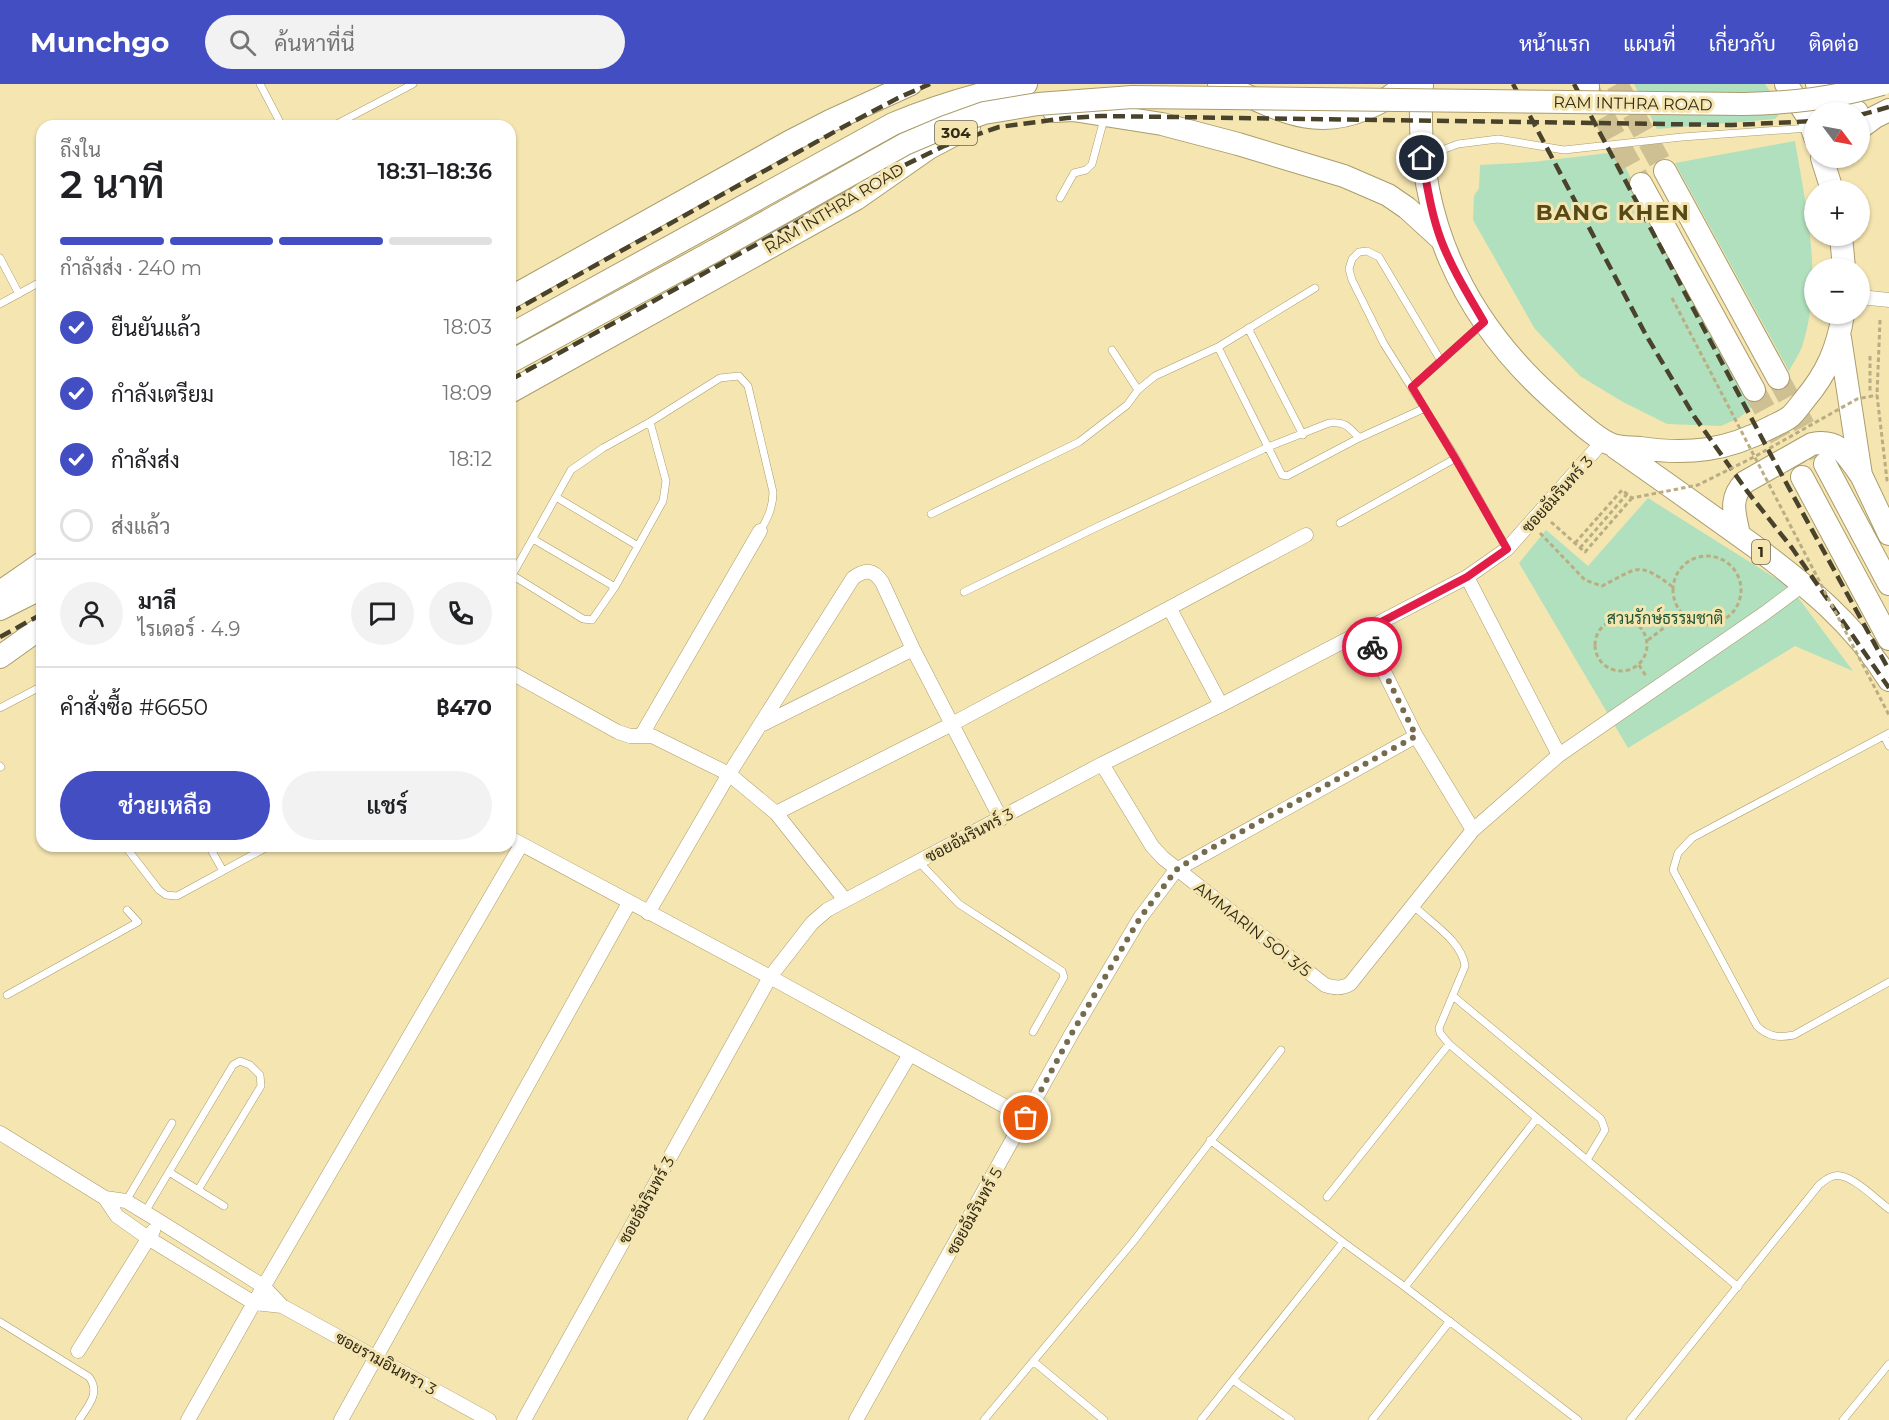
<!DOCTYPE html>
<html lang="th">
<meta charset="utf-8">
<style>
:root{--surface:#fff;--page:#f2f2f2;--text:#202124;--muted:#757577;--line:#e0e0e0;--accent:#434ec3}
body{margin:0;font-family:Montserrat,Sarabun,sans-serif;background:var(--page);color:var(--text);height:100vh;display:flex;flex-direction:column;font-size:22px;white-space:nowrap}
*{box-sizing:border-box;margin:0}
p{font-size:20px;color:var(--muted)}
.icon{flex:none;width:33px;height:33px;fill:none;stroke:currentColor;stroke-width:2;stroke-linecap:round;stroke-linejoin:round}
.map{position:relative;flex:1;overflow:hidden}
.panel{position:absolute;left:36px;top:36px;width:480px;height:732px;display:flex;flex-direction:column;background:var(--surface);border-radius:18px;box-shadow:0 2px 4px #0004}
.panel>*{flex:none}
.needle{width:39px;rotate:122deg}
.controls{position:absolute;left:1804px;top:18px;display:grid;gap:12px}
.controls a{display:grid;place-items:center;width:66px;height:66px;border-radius:50%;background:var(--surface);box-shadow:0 2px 4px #0004;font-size:30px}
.pin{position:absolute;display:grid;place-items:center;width:51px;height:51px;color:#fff;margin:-26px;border:3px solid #fff;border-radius:50%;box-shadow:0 2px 6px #0007}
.courier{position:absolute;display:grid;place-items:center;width:60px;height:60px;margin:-30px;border:4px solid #e11d48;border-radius:50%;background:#fff;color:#222;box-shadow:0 2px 8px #0007}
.summary em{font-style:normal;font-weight:600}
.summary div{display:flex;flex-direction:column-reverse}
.summary{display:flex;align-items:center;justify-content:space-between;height:102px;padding:0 24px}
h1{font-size:39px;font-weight:600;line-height:45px}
.bar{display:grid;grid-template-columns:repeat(4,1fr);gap:9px 6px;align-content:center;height:72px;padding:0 24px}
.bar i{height:8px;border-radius:4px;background:var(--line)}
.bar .active{background:var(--accent)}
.bar p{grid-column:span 4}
.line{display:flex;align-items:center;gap:15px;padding:0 24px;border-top:2px solid var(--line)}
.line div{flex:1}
.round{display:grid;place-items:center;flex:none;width:63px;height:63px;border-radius:32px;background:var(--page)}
ol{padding:0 24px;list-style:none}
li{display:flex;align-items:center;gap:18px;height:66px}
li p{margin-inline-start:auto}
li .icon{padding:6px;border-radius:50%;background:var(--accent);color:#fff;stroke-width:4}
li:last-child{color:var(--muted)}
li i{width:33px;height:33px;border:3px solid var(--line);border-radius:50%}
.button{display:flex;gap:12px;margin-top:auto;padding:12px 24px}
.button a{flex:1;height:69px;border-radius:36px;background:var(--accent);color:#fff;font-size:24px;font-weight:600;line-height:69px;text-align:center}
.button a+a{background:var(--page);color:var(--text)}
header{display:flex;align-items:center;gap:36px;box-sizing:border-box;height:84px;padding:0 30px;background:var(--accent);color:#fff}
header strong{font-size:28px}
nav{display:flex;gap:33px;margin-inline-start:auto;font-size:21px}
.search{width:420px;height:54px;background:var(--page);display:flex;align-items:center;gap:15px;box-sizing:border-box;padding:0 21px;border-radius:33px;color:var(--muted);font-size:22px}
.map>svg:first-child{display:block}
.green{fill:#b0e0be}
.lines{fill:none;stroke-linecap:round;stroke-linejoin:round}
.primary-tunnel{stroke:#cec092;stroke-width:22;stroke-dasharray:22 11;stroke-linecap:butt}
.lane-casing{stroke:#aa9c6a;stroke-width:8}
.street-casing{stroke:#aa9c6a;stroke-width:15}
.primary-casing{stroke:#aa9c6a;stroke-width:24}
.path{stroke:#baad82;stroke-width:3;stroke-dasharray:4.5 3;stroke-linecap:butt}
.lane{stroke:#fff;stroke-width:7}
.street{stroke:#fff;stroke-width:14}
.primary{stroke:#fff;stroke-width:22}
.rail{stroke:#4a432b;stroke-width:4.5;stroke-dasharray:12 6;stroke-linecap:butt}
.primary-bridge-casing{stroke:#aa9c6a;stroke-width:24;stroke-linecap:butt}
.path-bridge{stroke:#baad82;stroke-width:3;stroke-dasharray:4.5 3;stroke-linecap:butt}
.primary-bridge{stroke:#fff;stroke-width:22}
.done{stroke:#766c4d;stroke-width:6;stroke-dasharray:0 10.8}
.route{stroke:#e11d48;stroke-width:8}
.labels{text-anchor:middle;stroke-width:6;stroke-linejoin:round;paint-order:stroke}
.shield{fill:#f5e5b1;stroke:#6c6345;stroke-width:1.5}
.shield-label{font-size:15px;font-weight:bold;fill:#312b17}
.street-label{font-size:16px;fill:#312b17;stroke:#f5e5b1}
.park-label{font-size:16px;fill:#1e5534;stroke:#f5e5b1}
.district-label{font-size:22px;font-weight:bold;letter-spacing:1.5px;fill:#574a18;stroke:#f5e5b1}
</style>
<header>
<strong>Munchgo</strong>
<div class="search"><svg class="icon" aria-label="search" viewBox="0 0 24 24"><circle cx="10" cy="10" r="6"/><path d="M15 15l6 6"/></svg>ค้นหาที่นี่</div>
<nav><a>หน้าแรก</a><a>แผนที่</a><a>เกี่ยวกับ</a><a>ติดต่อ</a></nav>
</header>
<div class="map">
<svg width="1889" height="1336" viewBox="0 0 1889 1336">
<rect width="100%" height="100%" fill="#f5e5b1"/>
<path class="green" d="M 1634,0 L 1765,0 L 1783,26 L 1775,35 L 1657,45 Z
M 1795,57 C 1806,125 1824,195 1802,263 C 1799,271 1793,279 1789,287 L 1675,79 Z
M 1617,68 L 1700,221 L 1752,323 L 1739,334 L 1721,342 L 1667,340 L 1623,318 L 1580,292 L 1535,245 L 1473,136 L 1474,112 L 1479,104 L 1480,81 L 1533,78 Z
M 1648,414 L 1791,504 L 1853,587 L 1795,562 L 1628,664 L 1519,479 L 1546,446 L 1588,482 Z"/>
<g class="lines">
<path class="primary-tunnel" d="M 1617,0 L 1665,87
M 1588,4 L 1641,100
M 1778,294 L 1823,377
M 1754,306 L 1802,393"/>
<defs>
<path id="lane" d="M 260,0 L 282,42
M 333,42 L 413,0
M 1429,71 L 1458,60 L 1498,55 L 1564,66 L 1682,53 L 1809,44
M 1060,114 L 1074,89 L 1086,86 L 1092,80 L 1104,35
M 0,174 L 19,210
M 0,220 L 42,197
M 1248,244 L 1303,351
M 1218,263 L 1315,204
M 1112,266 L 1138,306
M 1441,277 L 1379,173 L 1367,167 L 1359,168 L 1352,175 L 1349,185 L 1352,196 L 1384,260 L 1456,374 L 1507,465
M 1412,303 L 1481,241
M 556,413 L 638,462 L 663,417 L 666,397 L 650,338
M 931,430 L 1079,358 L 1127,321 L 1138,306 L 1155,292 L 1218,263 L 1282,391 L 1287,392 L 1359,354
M 1340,439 L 1456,374
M 533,455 L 615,503
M 512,491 L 583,535 L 592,536 L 615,503 L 638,462
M 510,495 L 571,386 L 603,364 L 650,338 L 720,294 L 739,292 L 748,302 L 773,408 C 773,423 768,434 760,447
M 964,508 L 1097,443 L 1268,363 L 1329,339 C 1345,337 1349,343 1359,354 L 1425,324
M 0,624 L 42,602
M 1889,649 L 1692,754 L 1678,769 L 1673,786 L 1757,942 C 1768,953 1779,954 1794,951 L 1889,898
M 1884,652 L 1889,662
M 0,682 L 1,683
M 125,762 L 159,806 L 166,811 L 177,812 L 269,762
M 209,762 L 223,787
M 919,778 L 959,820 L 1062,887 L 1064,893 L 1033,948
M 1414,822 C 1431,839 1462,857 1465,882 L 1439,944 L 1440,949 L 1449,960 L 1738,1203
M 7,911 L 138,838 L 127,826
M 1453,912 L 1601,1035 L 1605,1046 L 1587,1076
M 1210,1056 L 1343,1158
M 169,1088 L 224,1122
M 1327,1113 L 1449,960
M 126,1117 L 172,1039
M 145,1128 L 233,981 L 240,977 L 250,981 L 260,991 L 261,1002 L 198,1106
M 1405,1203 L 1537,1034
M 0,1238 L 89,1293 C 101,1309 88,1322 79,1336
M 1033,1277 L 1104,1336
M 1233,1296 L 1291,1336
M 984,1336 L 1133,1158 L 1281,966
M 1201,1336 L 1343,1158 L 1405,1203 L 1578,1336
M 1372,1336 L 1450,1237
M 1630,1336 L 1819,1101 C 1825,1096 1832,1090 1841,1092 C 1855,1094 1877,1116 1889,1125
M 1843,1336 L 1889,1280"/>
<path id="street" d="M 1860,213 L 1889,216
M 1467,493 L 1559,671
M 1170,525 L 1221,621
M 1364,547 L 1416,652 L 1473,746
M 510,588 L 618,648 L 630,652 L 652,652 L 729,690 L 776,729 L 845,816
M 763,640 L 913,565
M 641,652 L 760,447
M 1102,680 L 1152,762 L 1163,774 L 1325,901 C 1335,904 1341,905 1350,900 L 1473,746 L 1559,671 L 1765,529 L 1804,500
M 776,729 L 952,640 L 1306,451
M 510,754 L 770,893 L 1026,1034
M 648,829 L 729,690 L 853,494 C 865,485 873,485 882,498 L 913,565 L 1001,735
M 0,1049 L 105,1114 L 126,1117 L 159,1137 L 263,1202 L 282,1222 L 489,1336
M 105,1114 L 117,1132 L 148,1154 L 254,1219 L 282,1222
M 78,1267 L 153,1147
M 188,1336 L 254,1219 L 521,761
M 341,1336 L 629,819
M 524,1336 L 770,893 L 812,839 L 827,826 L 1102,680 L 1221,621 L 1467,493 L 1507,465 L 1604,356
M 695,1336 L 910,970
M 856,1336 L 1072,949 L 1140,834 L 1176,786 L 1416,652"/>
<path id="primary" d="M 1219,0 C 1272,20 1308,49 1365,25 C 1378,20 1395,11 1404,0
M 1422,0 C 1413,127 1460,233 1555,317 C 1569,329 1596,356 1613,361 C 1621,364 1631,363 1640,364 C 1688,371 1727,367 1771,343 C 1777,340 1785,337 1791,332 C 1796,327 1801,320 1805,315 C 1827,289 1838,263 1843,230
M 1586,0 L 1588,3
M 1786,0 L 1808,33 L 1815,53
M 1817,0 C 1823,23 1837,23 1857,28
M 1054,27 L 1073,26 L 1162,40 L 1238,60 L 1344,92 L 1388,111 L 1407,124 L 1441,155
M 1860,44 L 1875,33 L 1889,26
M 1822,74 L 1832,106
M 1665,87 L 1778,294
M 1641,100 L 1754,306
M 1841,152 L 1844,184
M 510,214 L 789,58 L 830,37 L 911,0
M 510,251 L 893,40 C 936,22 979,9 1026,0
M 1840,254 L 1861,391 L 1889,450
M 510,278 L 716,166
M 510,308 L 856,115 L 929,64 L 969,43
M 1616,364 C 1662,396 1708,429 1754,462 C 1807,502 1853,538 1889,596
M 1825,380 L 1889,500
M 1802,393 L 1889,555
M 1739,451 C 1735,430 1728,415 1745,398 L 1812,360 C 1839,355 1846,370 1860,390
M 0,508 L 42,479
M 0,525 L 42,504
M 0,573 L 42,543"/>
</defs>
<use href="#lane" class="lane-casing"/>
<use href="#street" class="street-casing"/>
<use href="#primary" class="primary-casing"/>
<path class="path" d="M 1880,236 L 1877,311 L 1887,396 L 1885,396
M 1870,272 L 1870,309
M 1551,438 L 1585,468 L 1632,414
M 1540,449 L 1585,496 L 1602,502 C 1638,484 1637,476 1673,503
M 1575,459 L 1599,432
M 1580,464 L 1627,410
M1673 506a34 34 0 1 1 68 0a34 34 0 1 1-68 0Z
M1595 561a26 26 0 1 1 52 0a26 26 0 1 1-52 0Z
M 1648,556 L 1682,530
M 1639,581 L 1646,592"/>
<use href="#lane" class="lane"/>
<use href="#street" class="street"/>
<use href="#primary" class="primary"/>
<path class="rail" d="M 1513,0 L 1646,251 L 1694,332 L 1747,407 L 1792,464 L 1889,604
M 1574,0 L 1772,373 L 1889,586
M 1860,31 L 1889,23
M 510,229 L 843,43 L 898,14 L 930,0
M 510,296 L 870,98 L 944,62 L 999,43 L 1067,34 L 1101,32 L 1732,41 L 1815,37
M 0,553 L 42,530"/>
<defs>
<path id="primary-bridge" d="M 716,166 L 905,60 L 945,43 L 984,29 L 1038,20 L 1132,13 L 1744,20 C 1793,19 1835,14 1882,0"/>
</defs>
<use href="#primary-bridge" class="primary-bridge-casing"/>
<path class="path-bridge" d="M 1672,214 L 1889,631
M 1599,432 L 1622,406 L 1632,414 L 1698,401 L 1754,373 L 1857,315 L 1877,311"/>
<use href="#primary-bridge" class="primary-bridge"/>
</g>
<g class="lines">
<path class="done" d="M 1026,1034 L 1072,949 L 1140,834 L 1176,786 L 1199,771 L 1416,652 L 1372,563"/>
<path class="route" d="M 1372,563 L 1364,547 L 1467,493 L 1507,465 L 1455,374 L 1412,303 L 1484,238 C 1469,212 1452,185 1441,156 C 1431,129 1427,101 1422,74"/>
</g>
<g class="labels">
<g class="shield">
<rect x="935" y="37" width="42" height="24" rx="4.5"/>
<rect x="1752" y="456" width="18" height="24" rx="4.5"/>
</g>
<g class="shield-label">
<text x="956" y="54">304</text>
<text x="1761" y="473">1</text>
</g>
<g class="street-label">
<text transform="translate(1633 19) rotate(1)" y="6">RAM INTHRA ROAD</text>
<text transform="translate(834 124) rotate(-31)" y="6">RAM INTHRA ROAD</text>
<text transform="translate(1557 410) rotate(-48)" y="6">ซอยอัมรินทร์ 3</text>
<text transform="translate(969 751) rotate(-28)" y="6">ซอยอัมรินทร์ 3</text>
<text transform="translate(1253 845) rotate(38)" y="6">AMMARIN SOI 3/5</text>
<text transform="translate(646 1116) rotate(-61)" y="6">ซอยอัมรินทร์ 3</text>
<text transform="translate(974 1127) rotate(-61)" y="6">ซอยอัมรินทร์ 5</text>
<text transform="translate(386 1279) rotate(29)" y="6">ซอยรามอินทรา 3</text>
</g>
<g class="park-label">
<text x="1665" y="540">สวนรักษ์ธรรมชาติ</text>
</g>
<g class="district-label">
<text x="1613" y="136">BANG KHEN</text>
</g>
</g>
</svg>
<div class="controls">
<a><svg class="needle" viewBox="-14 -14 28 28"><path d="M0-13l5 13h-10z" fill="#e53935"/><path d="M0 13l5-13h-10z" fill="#757577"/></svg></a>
<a>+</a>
<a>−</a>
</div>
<div class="pin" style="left:1026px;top:1034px;background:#ea580c"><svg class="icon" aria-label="bag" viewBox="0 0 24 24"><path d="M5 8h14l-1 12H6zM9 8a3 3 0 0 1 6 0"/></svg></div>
<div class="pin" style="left:1422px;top:74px;background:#1f2937"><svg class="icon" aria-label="home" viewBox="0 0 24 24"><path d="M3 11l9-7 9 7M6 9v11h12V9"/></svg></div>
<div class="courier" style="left:1372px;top:563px"><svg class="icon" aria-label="bike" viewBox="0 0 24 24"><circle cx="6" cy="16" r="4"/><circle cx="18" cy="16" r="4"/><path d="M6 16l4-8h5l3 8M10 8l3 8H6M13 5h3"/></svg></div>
<section class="panel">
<div class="summary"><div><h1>2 นาที</h1><p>ถึงใน</p></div><em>18:31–18:36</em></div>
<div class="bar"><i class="active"></i><i class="active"></i><i class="active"></i><i></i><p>กำลังส่ง · 240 m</p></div>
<ol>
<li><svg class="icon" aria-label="check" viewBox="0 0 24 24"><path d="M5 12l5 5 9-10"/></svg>ยืนยันแล้ว<p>18:03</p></li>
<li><svg class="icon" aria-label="check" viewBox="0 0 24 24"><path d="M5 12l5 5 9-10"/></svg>กำลังเตรียม<p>18:09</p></li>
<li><svg class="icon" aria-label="check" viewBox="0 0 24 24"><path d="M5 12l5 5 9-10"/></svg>กำลังส่ง<p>18:12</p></li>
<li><i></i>ส่งแล้ว</li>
</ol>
<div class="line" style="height:108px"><a class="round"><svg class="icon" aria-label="person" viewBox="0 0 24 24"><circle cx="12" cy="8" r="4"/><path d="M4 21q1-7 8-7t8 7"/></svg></a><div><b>มาลี</b><p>ไรเดอร์ · 4.9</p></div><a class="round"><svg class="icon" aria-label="chat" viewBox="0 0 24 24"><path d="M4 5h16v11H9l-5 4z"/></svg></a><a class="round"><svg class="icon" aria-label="phone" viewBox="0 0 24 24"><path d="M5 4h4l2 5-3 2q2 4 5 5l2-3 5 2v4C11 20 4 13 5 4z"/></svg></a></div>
<div class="line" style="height:78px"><div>คำสั่งซื้อ #6650</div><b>฿470</b></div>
<div class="button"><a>ช่วยเหลือ</a><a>แชร์</a></div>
</section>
</div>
